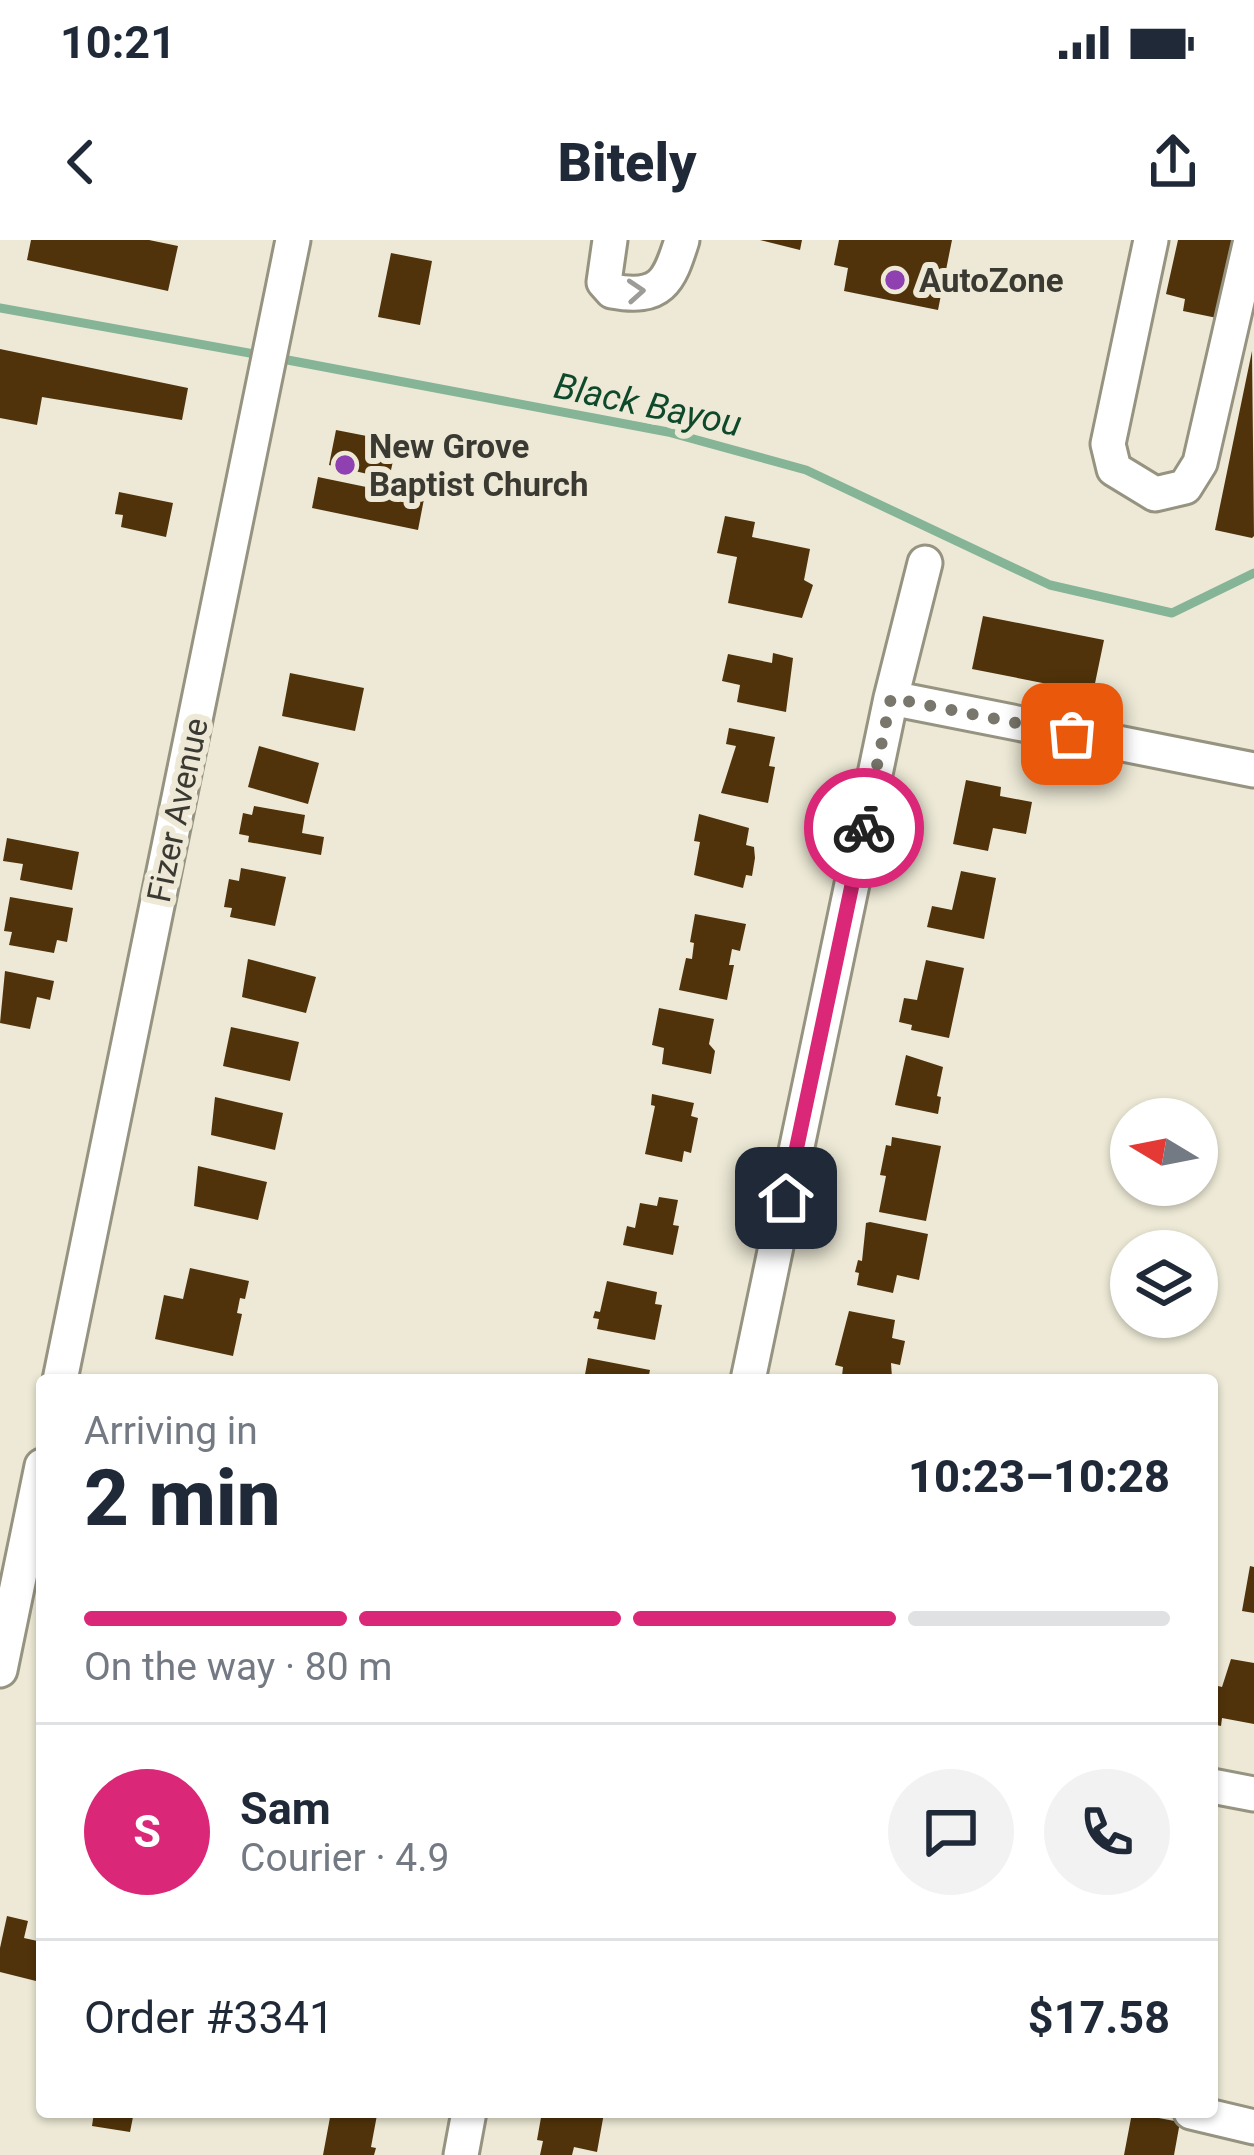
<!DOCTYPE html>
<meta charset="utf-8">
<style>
:root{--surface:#fff;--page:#f2f2f3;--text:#1f2937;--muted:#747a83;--line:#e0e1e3;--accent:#db2777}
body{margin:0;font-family:Roboto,sans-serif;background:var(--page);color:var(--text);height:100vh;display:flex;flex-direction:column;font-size:45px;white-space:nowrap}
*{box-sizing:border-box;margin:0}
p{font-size:39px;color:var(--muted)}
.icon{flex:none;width:66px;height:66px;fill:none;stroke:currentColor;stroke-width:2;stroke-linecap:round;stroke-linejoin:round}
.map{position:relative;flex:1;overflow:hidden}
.drawer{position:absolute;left:36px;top:1134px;width:1182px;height:744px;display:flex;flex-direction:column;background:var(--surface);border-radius:12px;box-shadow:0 3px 9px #0004}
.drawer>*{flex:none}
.needle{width:78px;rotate:280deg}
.fabs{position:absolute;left:1110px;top:858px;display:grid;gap:24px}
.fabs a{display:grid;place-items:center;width:108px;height:108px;border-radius:50%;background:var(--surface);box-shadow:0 3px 9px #0004;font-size:60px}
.pin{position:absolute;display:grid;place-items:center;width:102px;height:102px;color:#fff;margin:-51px;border-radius:24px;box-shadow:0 6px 18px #0006}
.courier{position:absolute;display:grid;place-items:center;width:120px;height:120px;margin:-60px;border:9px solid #db2777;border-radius:50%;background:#fff;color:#222;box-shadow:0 3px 15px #0007}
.head em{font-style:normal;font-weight:800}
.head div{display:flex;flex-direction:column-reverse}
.head{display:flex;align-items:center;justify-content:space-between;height:204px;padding:0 48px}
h1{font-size:78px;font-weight:800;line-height:90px}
.bar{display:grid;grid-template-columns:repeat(4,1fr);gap:18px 12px;align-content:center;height:144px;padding:0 48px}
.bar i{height:15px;border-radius:9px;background:var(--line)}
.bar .active{background:var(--accent)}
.bar p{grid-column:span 4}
.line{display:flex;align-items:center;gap:30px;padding:0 48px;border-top:3px solid var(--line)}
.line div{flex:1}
.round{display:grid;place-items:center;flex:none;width:126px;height:126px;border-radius:63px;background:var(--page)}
.status{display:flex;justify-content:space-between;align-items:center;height:84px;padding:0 60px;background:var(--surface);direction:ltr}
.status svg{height:33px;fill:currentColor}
header{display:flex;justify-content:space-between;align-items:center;height:156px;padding:0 48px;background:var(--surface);font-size:54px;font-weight:800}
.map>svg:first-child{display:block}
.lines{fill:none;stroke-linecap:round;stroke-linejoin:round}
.stream{stroke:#85b496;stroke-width:9}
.building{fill:#50330a}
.minor-casing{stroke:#969381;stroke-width:39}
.minor{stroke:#fff;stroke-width:33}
.oneway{stroke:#9d9c98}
.done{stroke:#79776b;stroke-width:12;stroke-dasharray:0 21.6}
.route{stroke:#db2777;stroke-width:15}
.poi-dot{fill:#8f40b1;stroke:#ede9d6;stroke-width:4.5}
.labels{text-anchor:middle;stroke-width:12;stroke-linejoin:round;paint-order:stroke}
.poi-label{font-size:33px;font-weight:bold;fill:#3b3a32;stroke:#ede9d6;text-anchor:start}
.street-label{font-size:33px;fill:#3b3a32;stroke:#ede9d6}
.water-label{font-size:36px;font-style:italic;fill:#0f492b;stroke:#ede9d6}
</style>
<div class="status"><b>10:21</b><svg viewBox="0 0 49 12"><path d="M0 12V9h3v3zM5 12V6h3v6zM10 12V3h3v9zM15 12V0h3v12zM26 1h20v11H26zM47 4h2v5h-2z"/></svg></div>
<header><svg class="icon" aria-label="back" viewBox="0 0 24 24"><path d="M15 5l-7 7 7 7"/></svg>Bitely<svg class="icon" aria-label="share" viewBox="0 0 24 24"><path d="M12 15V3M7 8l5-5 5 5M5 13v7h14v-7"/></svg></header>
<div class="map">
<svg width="1254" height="1915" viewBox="0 0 1254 1915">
<rect width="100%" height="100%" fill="#ede9d6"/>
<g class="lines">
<path class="stream" d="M 0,68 L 260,115
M 277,118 L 668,192 L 806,230 L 1050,345 L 1172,373 L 1254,333"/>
</g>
<path class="building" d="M 31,0 L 149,0 L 178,6 L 168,51 L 27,20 Z
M 760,0 L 802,0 L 800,10 Z
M 839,0 L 952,0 L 938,70 L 844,51 L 848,28 L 834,25 Z
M 1178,0 L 1240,0 L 1234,28 L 1227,27 L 1217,78 L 1183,71 L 1185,59 L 1166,54 Z
M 391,13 L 432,21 L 420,85 L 378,77 Z
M 0,109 L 188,148 L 182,180 L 42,157 L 37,185 L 0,178 Z
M 1252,111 L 1254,296 L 1252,298 L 1215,290 Z
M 336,190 L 382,199 L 381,209 L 395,212 L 389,239 L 329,225 Z
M 318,237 L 424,259 L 418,290 L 312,268 Z
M 119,252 L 173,263 L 166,297 L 121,287 L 123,275 L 115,274 Z
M 725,276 L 755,282 L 752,297 L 810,309 L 804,340 L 813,345 L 802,378 L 728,363 L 737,317 L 717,313 Z
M 983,376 L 1104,400 L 1093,453 L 972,429 Z
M 773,413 L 793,418 L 786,472 L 737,462 L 740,445 L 722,441 L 728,414 L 772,423 Z
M 290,433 L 364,448 L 355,491 L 282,476 Z
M 729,488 L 775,497 L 769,526 L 775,527 L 768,563 L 721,553 L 736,506 L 726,504 Z
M 259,506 L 319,523 L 308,564 L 248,547 Z
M 966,540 L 1001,547 L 1000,556 L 1032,562 L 1026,594 L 993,588 L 988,611 L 953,604 Z
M 254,566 L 305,575 L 302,593 L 324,597 L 321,615 L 248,602 L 249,596 L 239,594 L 243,573 L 252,575 Z
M 699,574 L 749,588 L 746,605 L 754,607 L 755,618 L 752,636 L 746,635 L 743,648 L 694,635 L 700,602 L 694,601 Z
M 7,598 L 79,612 L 72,650 L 20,640 L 23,624 L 3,621 Z
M 241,628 L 286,637 L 275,686 L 230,677 L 232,668 L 224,667 L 229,639 L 239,641 Z
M 961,631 L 996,638 L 984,699 L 927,687 L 932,666 L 952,670 Z
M 10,657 L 73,668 L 67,702 L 57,700 L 54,713 L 9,705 L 12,692 L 4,691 Z
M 695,674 L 746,684 L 740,711 L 732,709 L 729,725 L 734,725 L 727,760 L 679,750 L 686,718 L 692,719 L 694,703 L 690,702 Z
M 248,719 L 316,737 L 306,773 L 242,757 Z
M 926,720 L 964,728 L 949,798 L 911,790 L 912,785 L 899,782 L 904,758 L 917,760 Z
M 5,731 L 54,741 L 50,760 L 37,757 L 30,789 L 0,783 Z
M 659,768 L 714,779 L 709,804 L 715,811 L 711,834 L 662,824 L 664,808 L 652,805 Z
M 231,787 L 299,802 L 290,841 L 223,826 Z
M 906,815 L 943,827 L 937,856 L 941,857 L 938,874 L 895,865 Z
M 652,854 L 694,863 L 691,876 L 698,878 L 691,913 L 684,911 L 682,922 L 645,914 L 655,866 L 651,865 Z
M 215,857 L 283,873 L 275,910 L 211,895 Z
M 892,897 L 941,906 L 926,981 L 879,972 L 886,936 L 880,935 L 886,905 L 891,906 Z
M 198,926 L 267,942 L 258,980 L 194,966 Z
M 659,957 L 678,960 L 673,985 L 679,986 L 673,1015 L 623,1005 L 627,986 L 635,988 L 640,963 L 657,966 Z
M 870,982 L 928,994 L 919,1040 L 897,1035 L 893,1053 L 857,1045 L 859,1033 L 855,1032 L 858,1020 L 862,1021 L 866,983 Z
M 190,1028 L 249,1041 L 245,1059 L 240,1058 L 237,1073 L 242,1074 L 233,1116 L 155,1099 L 164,1055 L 183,1059 Z
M 607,1041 L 657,1052 L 655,1064 L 662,1065 L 655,1100 L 597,1089 L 599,1079 L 593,1078 L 595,1071 L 600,1072 Z
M 849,1071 L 895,1080 L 892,1098 L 905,1101 L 900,1125 L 891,1123 L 892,1138 L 865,1140 L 842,1136 L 843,1127 L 835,1125 Z
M 588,1118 L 650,1130 L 648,1140 L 584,1140 Z
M 1250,1326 L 1254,1327 L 1254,1373 L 1242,1371 Z
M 1231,1419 L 1254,1423 L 1254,1484 L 1222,1478 L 1221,1486 L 1212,1484 L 1212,1430 L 1217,1431 L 1214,1445 L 1222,1447 Z
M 7,1676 L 28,1681 L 24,1698 L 42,1702 L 40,1742 L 0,1732 L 0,1708 Z
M 94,1872 L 134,1872 L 130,1892 L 92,1886 Z
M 331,1872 L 377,1875 L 371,1907 L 376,1908 L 374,1915 L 323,1915 Z
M 542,1872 L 604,1873 L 597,1912 L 574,1907 L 572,1915 L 540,1915 L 543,1901 L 537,1900 Z
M 1132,1873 L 1180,1882 L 1174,1915 L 1124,1915 Z"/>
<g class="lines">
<defs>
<path id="minor" d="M 610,0 L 604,42 L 612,51 C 661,60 669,42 682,0
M 1151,0 L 1108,204 L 1114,229 L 1155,254 L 1185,247 L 1200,223 L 1251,0
M 891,458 L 1254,530
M 60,1140 L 293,0
M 748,1140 L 891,458 L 925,323
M 0,1430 L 42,1226
M 1212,1546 L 1254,1554
M 1191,1872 L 1254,1887
M 461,1915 L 469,1872"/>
</defs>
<use href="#minor" class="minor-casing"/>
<use href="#minor" class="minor"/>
</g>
<defs><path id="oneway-chevron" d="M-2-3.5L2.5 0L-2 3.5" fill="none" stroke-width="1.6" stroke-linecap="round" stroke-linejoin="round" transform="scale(3)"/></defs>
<use class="oneway" href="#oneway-chevron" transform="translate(636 51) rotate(-4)"/>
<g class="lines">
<path class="done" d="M 864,588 L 891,458 L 1072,494"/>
<path class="route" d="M 786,958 L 864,588"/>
</g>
<g class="poi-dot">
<circle cx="895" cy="40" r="12"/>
<circle cx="345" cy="225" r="12"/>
</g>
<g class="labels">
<g class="poi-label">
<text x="919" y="52">AutoZone</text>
<text x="369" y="218">New Grove<tspan x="369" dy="38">Baptist Church</tspan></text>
</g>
<g class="street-label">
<text transform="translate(177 570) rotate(-78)" y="12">Fizer Avenue</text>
</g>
<g class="water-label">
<text transform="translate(648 164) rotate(12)" y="13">Black Bayou</text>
</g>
</g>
</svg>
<div class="fabs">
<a><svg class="needle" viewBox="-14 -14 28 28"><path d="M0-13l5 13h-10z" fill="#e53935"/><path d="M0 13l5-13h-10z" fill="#747a83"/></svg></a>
<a><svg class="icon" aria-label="layers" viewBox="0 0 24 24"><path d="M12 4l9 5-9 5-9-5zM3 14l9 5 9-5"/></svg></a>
</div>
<div class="pin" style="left:1072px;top:494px;background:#ea580c"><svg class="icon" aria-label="bag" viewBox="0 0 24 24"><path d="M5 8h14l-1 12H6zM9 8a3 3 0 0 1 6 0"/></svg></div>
<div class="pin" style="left:786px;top:958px;background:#1f2937"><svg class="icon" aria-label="home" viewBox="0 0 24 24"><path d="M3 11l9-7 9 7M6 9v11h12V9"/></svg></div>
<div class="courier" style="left:864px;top:588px"><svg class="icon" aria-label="bike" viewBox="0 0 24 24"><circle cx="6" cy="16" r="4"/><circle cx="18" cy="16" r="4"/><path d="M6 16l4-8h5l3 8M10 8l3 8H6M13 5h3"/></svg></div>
<section class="drawer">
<div class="head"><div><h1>2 min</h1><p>Arriving in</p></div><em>10:23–10:28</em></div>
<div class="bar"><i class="active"></i><i class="active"></i><i class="active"></i><i></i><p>On the way · 80 m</p></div>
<div class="line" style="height:216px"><b class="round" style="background:var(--accent);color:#fff">S</b><div><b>Sam</b><p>Courier · 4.9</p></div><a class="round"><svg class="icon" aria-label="chat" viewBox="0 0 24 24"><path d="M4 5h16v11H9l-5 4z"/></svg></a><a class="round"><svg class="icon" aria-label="phone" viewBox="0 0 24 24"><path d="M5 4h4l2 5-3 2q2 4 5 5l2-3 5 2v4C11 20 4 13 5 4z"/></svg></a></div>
<div class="line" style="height:156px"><div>Order #3341</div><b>$17.58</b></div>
</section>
</div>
